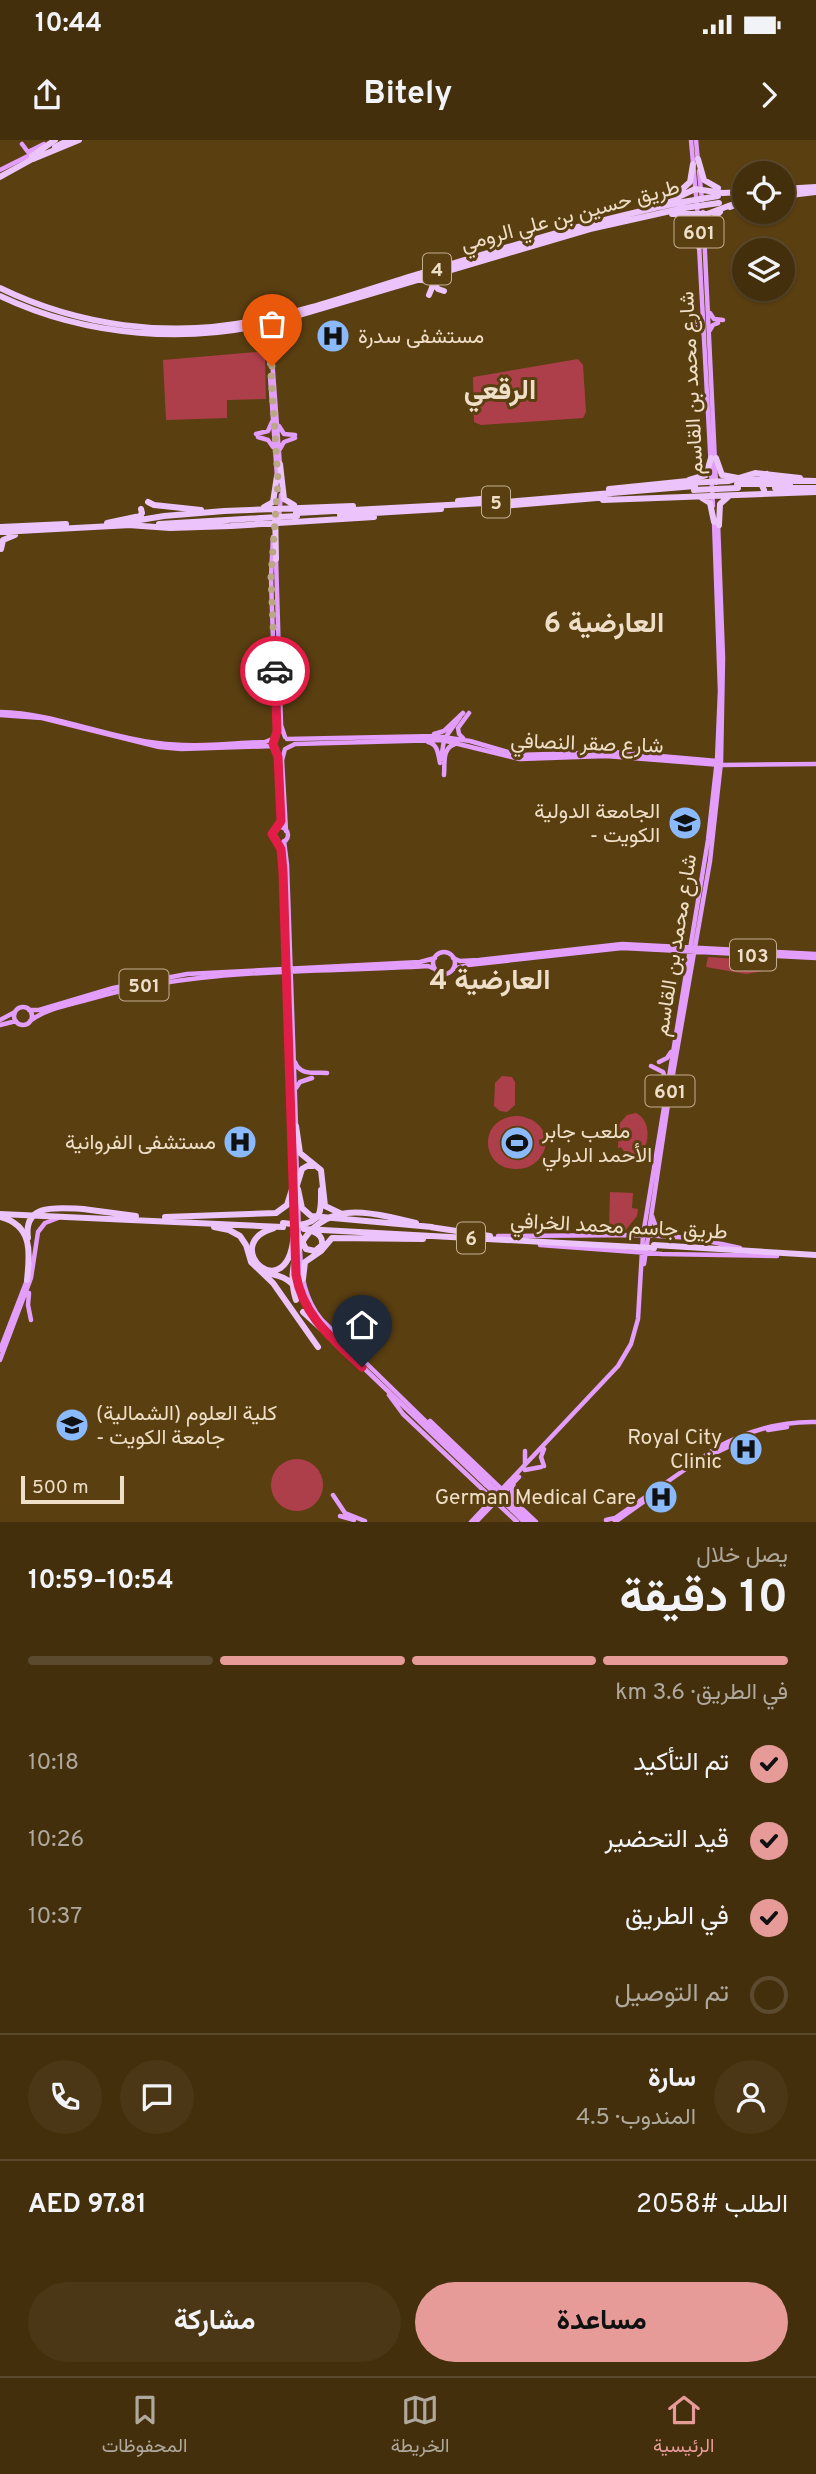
<!DOCTYPE html>
<html lang="ar">
<meta charset="utf-8">
<style>
:root{--surface:#442f0d;--page:#4b3716;--text:#f1f3f6;--muted:#afa99d;--line:#5c4a2e;--accent:#e69b98}
body{margin:0;font-family:Overpass,Vazirmatn,sans-serif;background:var(--page);color:var(--text);direction:rtl;height:100vh;display:flex;flex-direction:column;font-size:26px;white-space:nowrap}
*{box-sizing:border-box;margin:0}
p{font-size:23px;color:var(--muted)}
.icon{flex:none;width:38px;height:38px;fill:none;stroke:currentColor;stroke-width:2;stroke-linecap:round;stroke-linejoin:round}
.map{position:relative;height:1382px;overflow:hidden;direction:ltr}
.drawer{display:flex;flex-direction:column;background:var(--surface);flex:1}
.drawer>*{flex:none}
.buttons{position:absolute;left:732px;top:21px;display:grid;gap:14px}
.buttons a{display:grid;place-items:center;width:63px;height:63px;border-radius:50%;background:var(--surface);box-shadow:0 2px 5px #0004,0 0 0 2px var(--line);font-size:35px}
.scale{position:absolute;left:21px;bottom:18px;width:103px;box-sizing:border-box;padding-left:7px;border:4px solid #efdfc8;border-top:0;font-size:19px;line-height:24px;white-space:nowrap;color:#efdfc8;-webkit-text-stroke:5px #5a3f11;paint-order:stroke}
.pin{position:absolute;display:grid;place-items:center;width:60px;height:60px;color:#fff;margin:-72px -30px;border-radius:50% 50% 50% 0;rotate:-45deg;box-shadow:0 0 7px #0007}
.pin .icon{rotate:45deg}
.courier{position:absolute;display:grid;place-items:center;width:70px;height:70px;margin:-35px;border:5px solid #e11d48;border-radius:50%;background:#fff;color:#222;box-shadow:0 2px 9px #0007}
.summary em{font-style:normal;font-weight:700}
.summary div{display:flex;flex-direction:column-reverse}
.summary{display:flex;align-items:center;justify-content:space-between;height:119px;padding:0 28px}
h1{font-size:46px;font-weight:700;line-height:52px}
.bar{display:grid;grid-template-columns:repeat(4,1fr);gap:10px 7px;align-content:center;height:84px;padding:0 28px}
.bar i{height:9px;border-radius:5px;background:var(--line)}
.bar .current{background:var(--accent)}
.bar p{grid-column:span 4}
.line{display:flex;align-items:center;gap:18px;padding:0 28px;border-top:2px solid var(--line)}
.line div{flex:1}
.round{display:grid;place-items:center;flex:none;width:74px;height:74px;border-radius:37px;background:var(--page)}
ol{padding:0 28px;list-style:none}
li{display:flex;align-items:center;gap:21px;height:77px}
li p{margin-inline-start:auto}
li .icon{padding:7px;border-radius:50%;background:var(--accent);color:#111;stroke-width:4}
li:last-child{color:var(--muted)}
li i{width:38px;height:38px;border:4px solid var(--line);border-radius:50%}
.cta{display:flex;gap:14px;margin-top:auto;padding:14px 28px}
.cta a{flex:1;height:80px;border-radius:42px;background:var(--accent);color:#111;font-size:28px;font-weight:700;line-height:80px;text-align:center}
.cta a+a{background:var(--page);color:var(--text)}
.status{display:flex;justify-content:space-between;align-items:center;height:49px;padding:0 35px;background:var(--surface);direction:ltr}
.status svg{height:19px;fill:currentColor}
header{display:flex;justify-content:space-between;align-items:center;height:91px;padding:0 28px;background:var(--surface);font-size:32px;font-weight:700}
.menu{display:flex;justify-content:space-around;align-items:center;height:98px;border-top:2px solid var(--line);background:var(--surface);font-size:19px;color:var(--muted)}
.menu a{display:grid;justify-items:center;gap:4px}
.menu .current{color:var(--accent)}
.map>svg:first-child{display:block}
.park{fill:#ad3f4b}
.lines{fill:none;stroke-linecap:round;stroke-linejoin:round}
.major{stroke:#e39efb;stroke-width:4.5}
.highway{stroke:#ecc3fa;stroke-width:6}
.major-bridge{stroke:#e39efb;stroke-width:4.5}
.highway-bridge{stroke:#ecc3fa;stroke-width:6}
.done{stroke:#bba788;stroke-width:7;stroke-dasharray:0 12.6}
.route{stroke:#e11d48;stroke-width:9}
.labels{text-anchor:middle;stroke-width:6;stroke-linejoin:round;paint-order:stroke}
.shield{fill:#5a3f11;stroke:#c2af91;stroke-width:2}
.shield-label{font-size:19px;font-weight:bold;fill:#efdfc8}
.street-label{font-size:21px;fill:#efdfc8;stroke:#5a3f11}
.poi-label{font-size:21px;fill:#efdfc8;stroke:#5a3f11;text-anchor:end}
.district-label{font-size:28px;font-weight:bold;fill:#efdfc8;stroke:#5a3f11}
</style>
<div class="status"><b>10:44</b><svg viewBox="0 0 49 12"><path d="M0 12V9h3v3zM5 12V6h3v6zM10 12V3h3v9zM15 12V0h3v12zM26 1h20v11H26zM47 4h2v5h-2z"/></svg></div>
<header><svg class="icon" aria-label="forward" viewBox="0 0 24 24"><path d="M9 5l7 7-7 7"/></svg>Bitely<svg class="icon" aria-label="share" viewBox="0 0 24 24"><path d="M12 15V3M7 8l5-5 5 5M5 13v7h14v-7"/></svg></header>
<div class="map">
<svg width="816" height="1382" viewBox="0 0 816 1382">
<rect width="100%" height="100%" fill="#5a3f11"/>
<path class="park" d="M 257,212 L 265,218 L 266,259 L 227,260 L 227,278 L 166,280 L 163,220 Z
M 578,219 L 583,225 L 586,272 L 583,278 L 481,285 L 474,282 L 473,237 Z
M 708,817 L 768,821 L 770,830 L 746,834 L 706,827 Z
M 502,936 L 512,937 L 515,942 L 515,965 L 507,972 L 500,971 L 494,966 L 495,943 Z
M 636,973 C 651,980 650,1003 641,1014 L 634,1017 L 627,1016 L 621,1007 L 618,1008 L 619,984 L 627,975 Z
M 519,976 C 560,982 550,1031 514,1029 C 479,1027 478,975 519,976 Z
M 610,1052 L 633,1053 L 632,1068 L 638,1069 L 637,1076 L 625,1091 L 609,1090 Z
M271 1345a26 26 0 1 1 52 0a26 26 0 1 1-52 0Z"/>
<g class="lines">
<path class="major" d="M 691,0 L 699,89
M 696,0 L 698,22
M 22,4 L 28,12 L 44,4
M 0,30 L 32,14
M 699,31 L 702,60
M 703,72 L 716,343
M 699,105 L 713,366
M 710,173 L 714,179 L 723,180
M 693,183 L 700,180 L 702,175
M 689,186 L 698,188 L 703,193
M 268,188 L 271,211
M 710,190 L 713,185 L 718,183
M 272,219 L 280,326
M 270,236 L 277,336
M 279,286 L 284,294 L 295,295
M 256,294 L 268,291 L 272,282
M 258,297 L 268,300 L 273,307
M 280,309 L 284,302 L 295,298
M 279,378 L 281,355
M 273,397 L 271,437 L 276,597
M 276,418 L 281,585 L 285,597
M 0,572 C 55,573 104,597 158,603 C 193,608 230,603 265,602 L 275,598
M 0,575 L 42,578 L 159,607 L 181,609 L 274,606
M 434,594 L 444,591 L 463,573
M 445,598 L 460,577
M 463,598 L 459,594 L 458,588 L 469,573
M 287,599 L 436,596 L 470,601 L 518,615 L 614,612 L 717,621
M 428,602 C 438,604 438,614 440,623
M 287,608 L 295,604 L 442,600 L 520,619 L 606,616 L 721,625 L 816,624
M 276,609 L 281,678 L 277,688
M 285,609 L 282,620 L 286,691
M 441,619 L 444,600
M 444,635 C 445,623 442,608 455,604
M272 695a8 8 0 1 1 16 0a8 8 0 1 1-16 0Z
M 276,701 L 282,714 L 283,732 L 294,1085
M 284,701 L 287,725 L 296,986
M433 823a11 11 0 1 1 22 0a11 11 0 1 1-22 0Z
M 453,818 L 460,821 L 479,820 L 622,804 L 816,814
M 453,829 L 468,825 L 622,808 L 816,818
M14 876a9 9 0 1 1 18 0a9 9 0 1 1-18 0Z
M 29,870 L 39,870 L 113,848 L 187,834 L 420,822 L 435,818
M 0,880 L 15,872
M 30,881 C 47,868 70,865 90,859 C 200,827 315,833 428,826 L 435,829
M 0,885 L 16,881
M 295,922 C 300,936 315,932 327,933
M 659,922 L 667,918 L 671,912
M 651,926 L 663,932 L 666,941
M 296,948 L 300,942 L 312,938
M 296,1005 L 297,1039
M 298,1061 L 299,1098
M 652,1076 L 656,1087 L 669,1095
M 498,1096 L 641,1095 L 694,1098 L 740,1108
M 540,1105 L 662,1114 L 777,1116
M 300,1110 C 301,1136 305,1159 321,1179 L 488,1342
M 644,1124 L 670,951 L 710,721 L 721,622 L 723,518 L 718,383
M 296,1125 L 302,1158 L 314,1179
M 29,1153 L 28,1165 L 31,1180
M 0,1210 L 27,1140
M 345,1210 L 486,1345
M 0,1220 L 31,1138 L 38,1092 L 45,1083 L 58,1078
M 389,1255 L 403,1274 L 517,1382
M 430,1281 L 536,1382
M 768,1290 L 787,1287
M 544,1309 L 541,1317 L 544,1326
M 525,1311 L 525,1324
M 711,1315 L 753,1295
M 525,1330 L 541,1327
M 514,1342 L 512,1351 L 515,1361
M 333,1355 L 345,1373 L 365,1381
M 515,1368 L 530,1382
M 512,1370 L 524,1382
M 340,1376 L 354,1380
M 606,1380 L 615,1378 L 716,1308 C 747,1291 780,1281 816,1282
M 471,1382 L 618,1226 L 631,1204 L 638,1179 L 643,1095 L 708,700 L 717,620 L 720,551 L 714,381
M 476,1382 L 519,1337
M 615,1382 L 649,1358"/>
<path class="highway" d="M 55,7 L 69,0
M 698,19 L 704,40 L 718,48
M 0,37 L 36,17
M 782,49 L 816,47
M 679,52 L 690,42 L 693,24
M 782,56 L 816,52
M 668,62 L 695,49 L 723,53 L 744,52
M 730,67 L 744,62
M 672,74 L 707,74 L 731,65
M 681,77 L 695,84 L 699,107
M 705,106 L 709,83 L 720,72
M 442,135 L 436,139 L 435,145 L 438,149 L 444,151
M 422,140 L 429,141 L 433,145 L 429,155
M 0,148 C 78,186 168,198 253,181 C 304,172 353,154 402,139 C 495,111 588,81 683,62
M 0,156 C 86,197 190,205 282,180 L 590,89 L 684,68
M 252,190 L 265,196 L 269,211
M 272,222 C 273,203 276,191 292,179
M 716,318 L 722,335 L 738,338
M 280,324 L 284,359 L 294,365
M 741,339 L 816,341
M 689,340 L 706,335 L 711,318
M 737,344 L 790,344
M 775,348 L 816,348
M 609,349 L 688,341
M 702,358 L 710,363 L 714,382
M 603,360 L 816,352
M 458,361 L 491,358
M 148,362 L 154,365 L 201,370
M 501,366 L 609,357
M 264,367 L 273,362 L 277,336
M 275,369 L 276,419
M 296,373 L 505,362 L 695,346
M 340,375 L 441,369
M 128,382 L 164,376 L 224,371 L 353,366
M 107,383 L 140,376 L 142,373 L 141,369
M 159,384 L 261,378
M 128,385 L 170,388 L 231,386 L 374,377
M 719,385 L 720,364 L 728,357
M 0,387 L 66,384
M 0,392 L 131,385
M 1,409 L 3,400 L 15,395
M 296,986 L 300,1013 L 321,1030 L 325,1066 L 344,1075
M 297,1045 L 302,1029 L 307,1026 L 313,1026
M 298,1049 L 302,1068 L 311,1076 L 432,1087
M 83,1069 L 136,1076
M 0,1074 L 283,1087
M 0,1077 C 33,1085 30,1113 27,1140
M 165,1077 L 276,1073 L 287,1065 L 293,1046
M 390,1077 L 416,1083
M 214,1087 L 229,1090 L 240,1096 L 246,1105 L 251,1122 L 273,1143 L 318,1207
M 430,1087 L 490,1096
M 274,1088 C 216,1105 290,1173 294,1091
M 304,1089 L 635,1107
M 299,1096 L 306,1109 L 315,1111 L 322,1105 C 323,1097 319,1094 312,1091
M 654,1105 L 816,1115
M 266,1133 C 285,1136 293,1141 302,1158
M 303,1139 L 305,1122 L 321,1111 L 332,1098 L 423,1099
M 303,1172 L 345,1210"/>
<path class="major-bridge" d="M 488,1342 L 515,1368
M 486,1345 L 512,1370"/>
<path class="highway-bridge" d="M 32,16 L 55,0
M 33,19 L 79,0
M 683,62 L 718,56
M 684,68 L 719,63
M 685,343 L 729,341 L 755,333 L 800,338
M 694,350 L 738,348
M 764,350 L 760,341 L 767,334
M 261,378 L 297,376
M 283,1083 L 301,1085
M 299,1085 C 323,1081 321,1071 321,1050
M 28,1098 C 23,1062 59,1068 83,1069
M 635,1107 L 654,1108
M 296,1160 C 284,1123 304,1078 347,1073 C 361,1071 376,1074 390,1077"/>
</g>
<g class="lines">
<path class="done" d="M 272,226 L 268,187 L 278,340 L 271,437 L 275,531"/>
<path class="route" d="M 275,531 L 277,591 L 273,604 L 278,617 L 281,681 L 272,694 L 281,709 L 283,732 L 296,1135 C 303,1176 333,1199 362,1227"/>
</g>
<defs>
<symbol id="hospital-disc" viewBox="-11 -11 22 22"><circle r="9.5" fill="#8bbafc" stroke="#5a3f11"/><path d="M-5-5h3v3.5h4V-5h3V5h-3V1.5h-4V5h-3Z" fill="#111"/></symbol>
<symbol id="university-disc" viewBox="-11 -11 22 22"><circle r="9.5" fill="#8bbafc" stroke="#5a3f11"/><path d="M0-5L7-2L0 1L-7-2ZM-4 1L0 2.5L4 1V4Q0 6-4 4Z" fill="#111"/></symbol>
<symbol id="stadium-disc" viewBox="-11 -11 22 22"><circle r="9.5" fill="#8bbafc" stroke="#5a3f11"/><path d="M0-5a6.5 5 0 1 0 0 10a6.5 5 0 1 0 0-10ZM-3.5-1.8h7v3.6h-7Z" fill="#111"/></symbol>
</defs>
<g fill-rule="evenodd">
<use href="#hospital-disc" x="314" y="177" width="38" height="38"/>
<use href="#university-disc" x="666" y="664" width="38" height="38"/>
<use href="#hospital-disc" x="221" y="983" width="38" height="38"/>
<use href="#stadium-disc" x="498" y="984" width="38" height="38"/>
<use href="#university-disc" x="53" y="1266" width="38" height="38"/>
<use href="#hospital-disc" x="727" y="1290" width="38" height="38"/>
<use href="#hospital-disc" x="642" y="1338" width="38" height="38"/>
</g>
<g class="labels">
<g class="shield">
<rect x="674.5" y="76.5" width="49" height="31" rx="5"/>
<rect x="423" y="113.5" width="28" height="31" rx="5"/>
<rect x="482" y="346.5" width="28" height="31" rx="5"/>
<rect x="730" y="799.5" width="46" height="31" rx="5"/>
<rect x="119.5" y="829.5" width="49" height="31" rx="5"/>
<rect x="645.5" y="935.5" width="49" height="31" rx="5"/>
<rect x="457" y="1082.5" width="28" height="31" rx="5"/>
</g>
<g class="shield-label">
<text x="699" y="99">601</text>
<text x="437" y="136">4</text>
<text x="496" y="369">5</text>
<text x="753" y="822">103</text>
<text x="144" y="852">501</text>
<text x="670" y="958">601</text>
<text x="471" y="1105">6</text>
</g>
<g class="street-label">
<text transform="translate(570 75) rotate(-15)" y="7">طريق حسين بن علي الرومي</text>
<text transform="translate(691 243) rotate(-93)" y="7">شارع محمد بن القاسم</text>
<text transform="translate(587 603) rotate(2)" y="7">شارع صقر النصافي</text>
<text transform="translate(675 805) rotate(-81)" y="7">شارع محمد بن القاسم</text>
<text transform="translate(619 1086) rotate(3)" y="7">طريق جاسم محمد الخرافي</text>
</g>
<g class="poi-label">
<text x="358" y="203" text-anchor="start">مستشفى سدرة</text>
<text x="660" y="678">الجامعة الدولية<tspan x="660" dy="24">- الكويت</tspan></text>
<text x="542" y="998" text-anchor="start">ملعب جابر<tspan x="542" dy="24">الأحمد الدولي</tspan></text>
<text x="216" y="1009">مستشفى الفروانية</text>
<text x="96" y="1280" text-anchor="start">كلية العلوم (الشمالية)<tspan x="96" dy="24">- جامعة الكويت</tspan></text>
<text x="722" y="1304">Royal City<tspan x="722" dy="24">Clinic</tspan></text>
<text x="636" y="1364">German Medical Care</text>
</g>
<g class="district-label">
<text x="500" y="259">الرقعي</text>
<text x="604" y="492">العارضية 6</text>
<text x="490" y="849">العارضية 4</text>
</g>
</g>
</svg>
<div class="buttons">
<a><svg class="icon" aria-label="locate" viewBox="0 0 24 24"><circle cx="12" cy="12" r="6"/><path d="M12 2v4M12 18v4M2 12h4M18 12h4"/></svg></a>
<a><svg class="icon" aria-label="layers" viewBox="0 0 24 24"><path d="M12 4l9 5-9 5-9-5zM3 14l9 5 9-5"/></svg></a>
</div>
<div class="scale">500 m</div>
<div class="pin" style="left:272px;top:226px;background:#ea580c"><svg class="icon" aria-label="bag" viewBox="0 0 24 24"><path d="M5 8h14l-1 12H6zM9 8a3 3 0 0 1 6 0"/></svg></div>
<div class="pin" style="left:362px;top:1227px;background:#1f2937"><svg class="icon" aria-label="home" viewBox="0 0 24 24"><path d="M3 11l9-7 9 7M6 9v11h12V9"/></svg></div>
<div class="courier" style="left:275px;top:531px"><svg class="icon" aria-label="car" viewBox="0 0 24 24"><path d="M5 17H2v-5l4-1 3-4h7l3 4 3 1v5h-3M9 17h6M6 11h13"/><circle cx="7" cy="17" r="2"/><circle cx="17" cy="17" r="2"/></svg></div>
</div>
<section class="drawer">
<div class="summary"><div><h1>10 دقيقة</h1><p>يصل خلال</p></div><em>10:54–10:59</em></div>
<div class="bar"><i class="current"></i><i class="current"></i><i class="current"></i><i></i><p>في الطريق · 3.6 km</p></div>
<ol>
<li><svg class="icon" aria-label="check" viewBox="0 0 24 24"><path d="M5 12l5 5 9-10"/></svg>تم التأكيد<p>10:18</p></li>
<li><svg class="icon" aria-label="check" viewBox="0 0 24 24"><path d="M5 12l5 5 9-10"/></svg>قيد التحضير<p>10:26</p></li>
<li><svg class="icon" aria-label="check" viewBox="0 0 24 24"><path d="M5 12l5 5 9-10"/></svg>في الطريق<p>10:37</p></li>
<li><i></i>تم التوصيل</li>
</ol>
<div class="line" style="height:126px"><a class="round"><svg class="icon" aria-label="person" viewBox="0 0 24 24"><circle cx="12" cy="8" r="4"/><path d="M4 21q1-7 8-7t8 7"/></svg></a><div><b>سارة</b><p>المندوب · 4.5</p></div><a class="round"><svg class="icon" aria-label="chat" viewBox="0 0 24 24"><path d="M4 5h16v11H9l-5 4z"/></svg></a><a class="round"><svg class="icon" aria-label="phone" viewBox="0 0 24 24"><path d="M5 4h4l2 5-3 2q2 4 5 5l2-3 5 2v4C11 20 4 13 5 4z"/></svg></a></div>
<div class="line" style="height:91px"><div>الطلب #2058</div><b>AED 97.81</b></div>
<div class="cta"><a>مساعدة</a><a>مشاركة</a></div>
</section>
<nav class="menu">
<a class="current"><svg class="icon" aria-label="home" viewBox="0 0 24 24"><path d="M3 11l9-7 9 7M6 9v11h12V9"/></svg>الرئيسية</a>
<a><svg class="icon" aria-label="map" viewBox="0 0 24 24"><path d="M3 6l6-2 6 2 6-2v14l-6 2-6-2-6 2zM9 4v14M15 6v14"/></svg>الخريطة</a>
<a><svg class="icon" aria-label="saved" viewBox="0 0 24 24"><path d="M7 4h10v16l-5-4-5 4z"/></svg>المحفوظات</a>
</nav>
